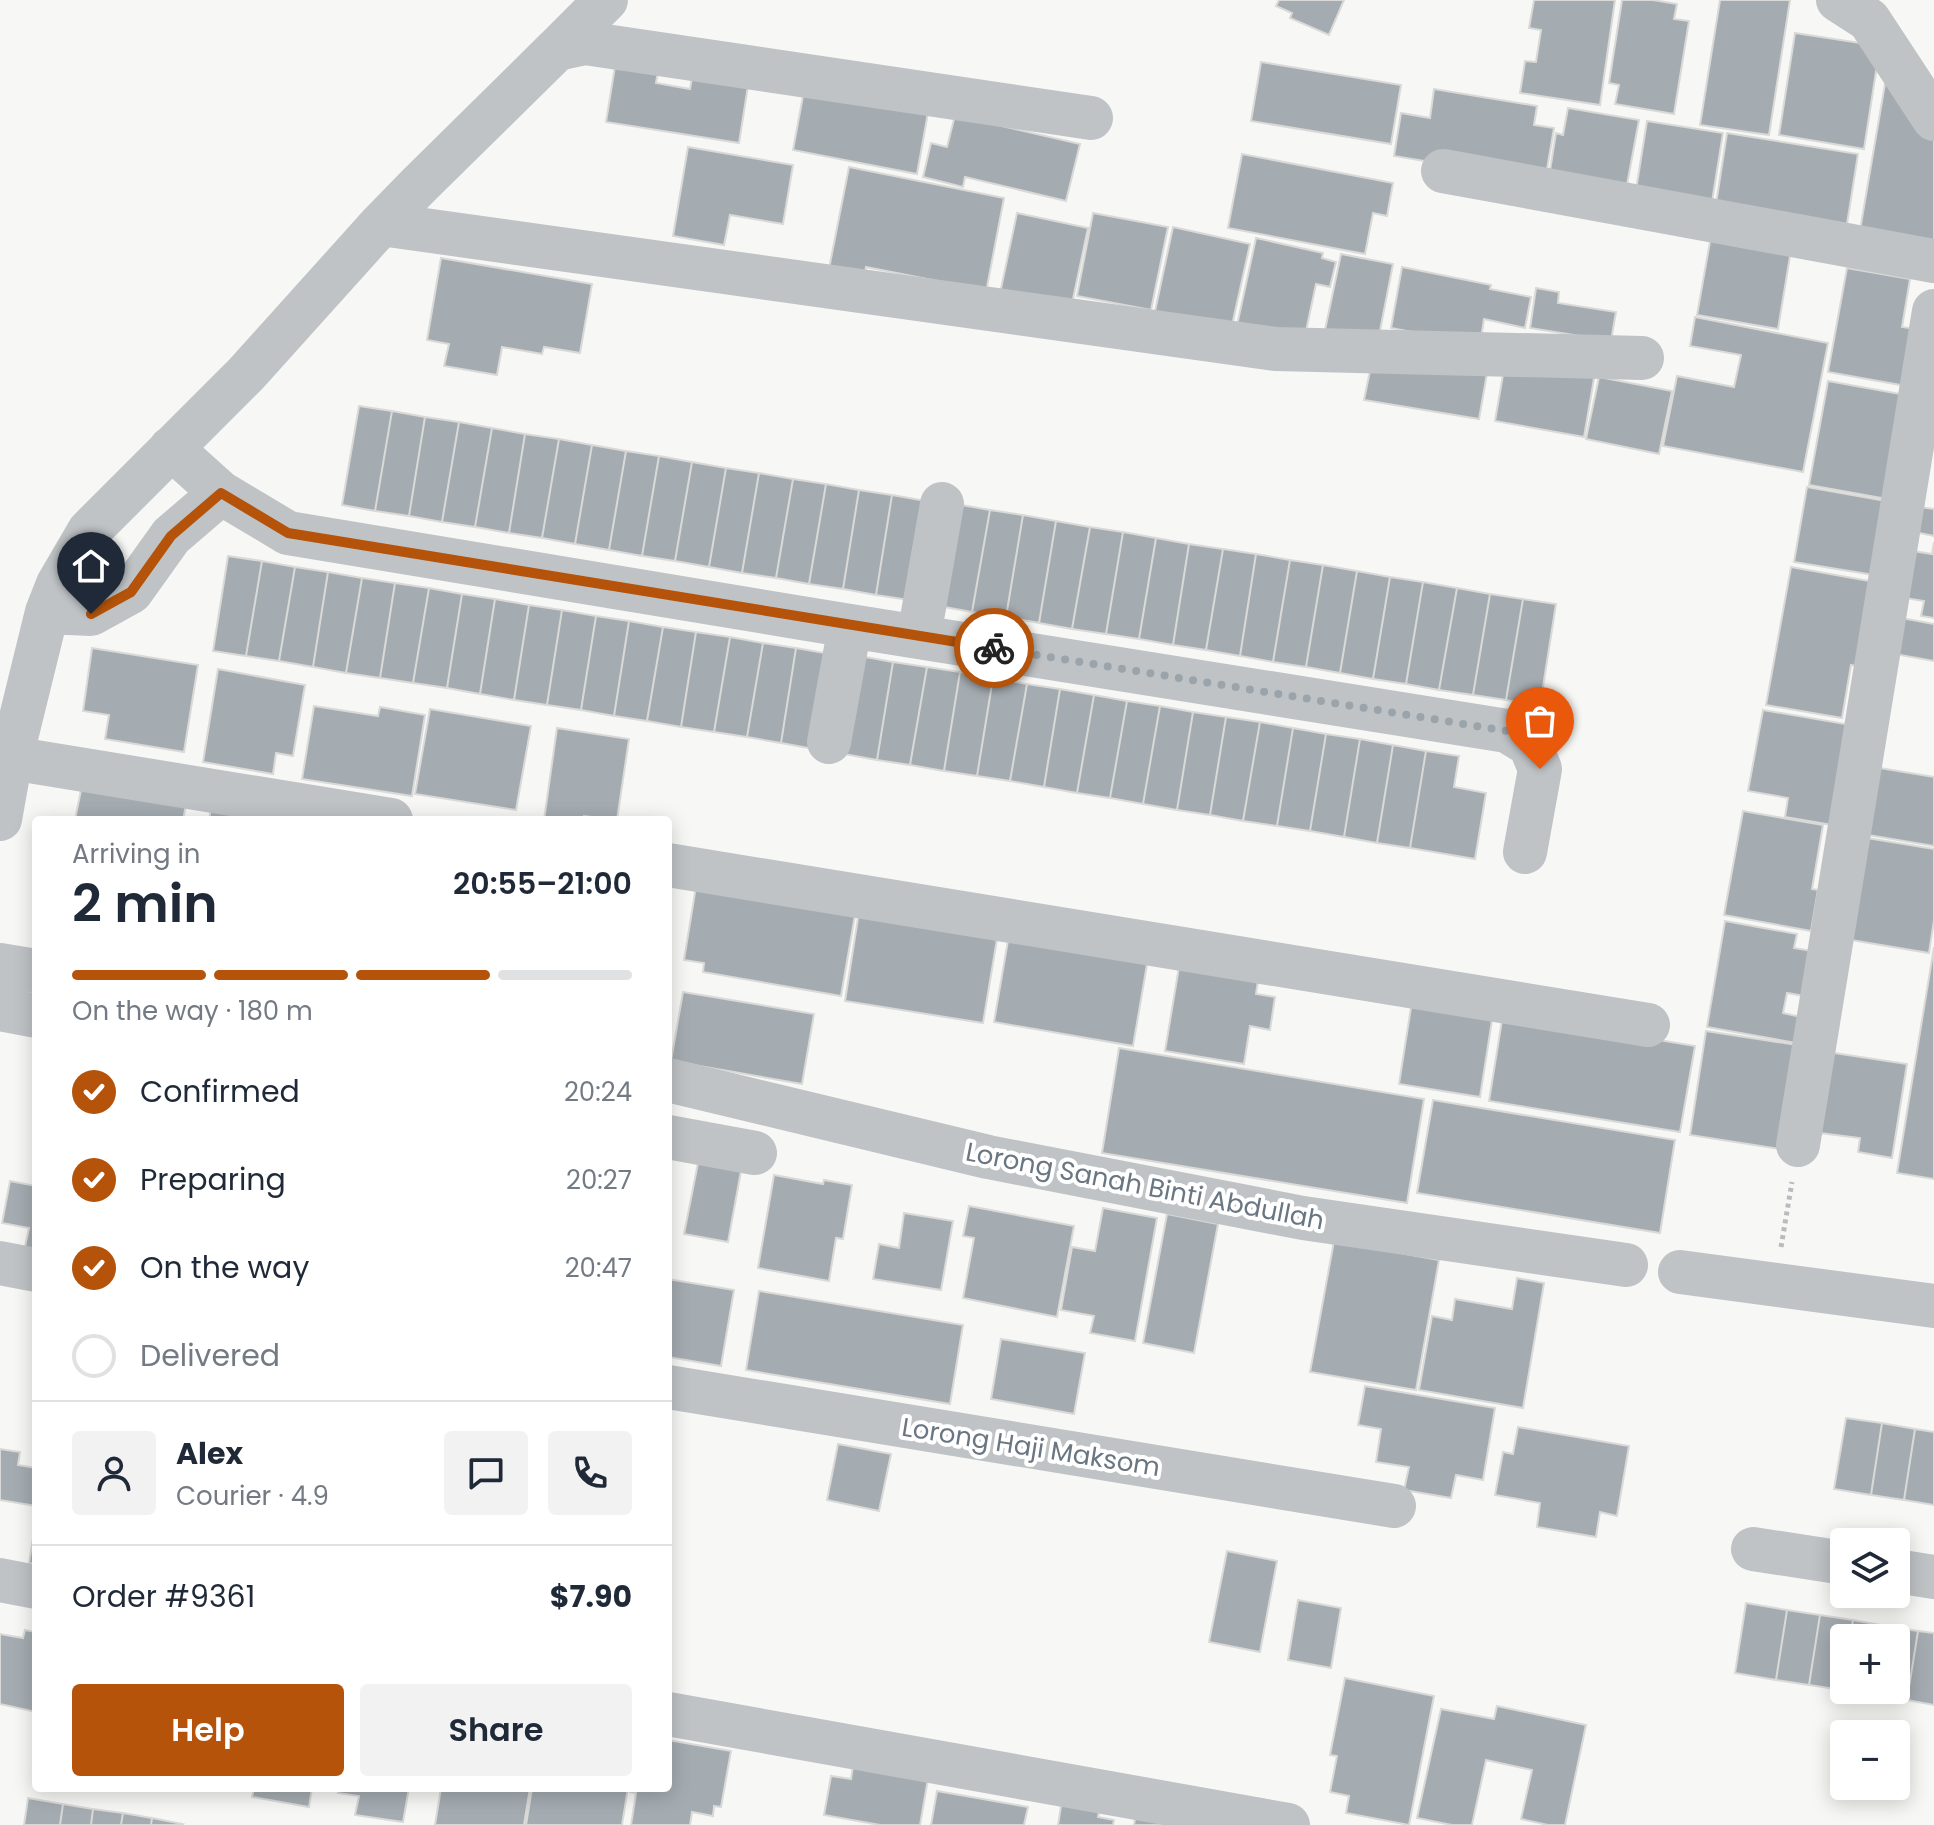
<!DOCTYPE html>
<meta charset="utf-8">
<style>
:root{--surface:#fff;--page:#f2f2f3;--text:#1f2937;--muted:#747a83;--line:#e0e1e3;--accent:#b45309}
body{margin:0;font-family:Poppins,sans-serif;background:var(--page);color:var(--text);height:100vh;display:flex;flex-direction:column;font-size:30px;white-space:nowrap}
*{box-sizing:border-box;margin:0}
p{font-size:26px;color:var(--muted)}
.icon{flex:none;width:44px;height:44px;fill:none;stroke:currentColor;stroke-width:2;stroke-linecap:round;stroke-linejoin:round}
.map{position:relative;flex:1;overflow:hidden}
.sheet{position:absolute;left:32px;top:816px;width:640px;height:976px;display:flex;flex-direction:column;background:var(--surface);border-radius:8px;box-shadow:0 4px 20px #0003}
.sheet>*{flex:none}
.tools{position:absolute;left:1830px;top:1528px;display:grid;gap:16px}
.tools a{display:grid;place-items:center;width:80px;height:80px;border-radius:8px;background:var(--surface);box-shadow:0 4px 20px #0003;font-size:40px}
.pin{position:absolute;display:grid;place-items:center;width:68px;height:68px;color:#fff;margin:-82px -34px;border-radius:50% 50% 50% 0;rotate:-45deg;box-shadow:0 0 8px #0007}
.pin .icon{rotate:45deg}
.courier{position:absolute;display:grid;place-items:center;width:80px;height:80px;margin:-40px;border:6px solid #b45309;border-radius:50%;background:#fff;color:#222;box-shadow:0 2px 10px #0007}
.headline em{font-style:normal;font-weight:600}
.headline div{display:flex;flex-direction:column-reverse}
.headline{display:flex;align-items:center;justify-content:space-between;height:136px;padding:0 40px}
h1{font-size:52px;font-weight:600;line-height:60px}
.bar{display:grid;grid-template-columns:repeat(4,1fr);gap:12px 8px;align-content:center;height:96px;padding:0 40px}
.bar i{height:10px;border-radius:6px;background:var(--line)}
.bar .on{background:var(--accent)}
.bar p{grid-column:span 4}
.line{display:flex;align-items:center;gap:20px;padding:0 40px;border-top:2px solid var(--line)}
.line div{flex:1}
.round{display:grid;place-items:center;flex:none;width:84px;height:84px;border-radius:8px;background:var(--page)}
ol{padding:0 40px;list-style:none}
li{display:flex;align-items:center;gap:24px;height:88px}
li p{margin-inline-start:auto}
li .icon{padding:8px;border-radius:50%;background:var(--accent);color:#fff;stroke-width:4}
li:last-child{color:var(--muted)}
li i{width:44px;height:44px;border:4px solid var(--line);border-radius:50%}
.cta{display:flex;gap:16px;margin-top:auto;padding:16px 40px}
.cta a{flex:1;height:92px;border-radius:8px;background:var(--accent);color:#fff;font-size:32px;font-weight:600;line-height:92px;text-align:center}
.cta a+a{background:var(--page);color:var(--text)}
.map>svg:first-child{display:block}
.building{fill:#a5acb1;stroke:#d9d9d7;stroke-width:2}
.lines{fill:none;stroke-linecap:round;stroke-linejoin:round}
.path{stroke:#b9bcbe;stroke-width:5;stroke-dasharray:4 4;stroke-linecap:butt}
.minor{stroke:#bfc3c6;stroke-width:44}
.done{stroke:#9ba4aa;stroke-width:8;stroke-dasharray:0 14.4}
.route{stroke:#b45309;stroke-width:10}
.labels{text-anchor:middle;stroke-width:8;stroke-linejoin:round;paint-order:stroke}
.street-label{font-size:26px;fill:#6a7782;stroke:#fff}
</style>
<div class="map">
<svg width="1934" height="1825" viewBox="0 0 1934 1825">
<rect width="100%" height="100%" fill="#f7f7f5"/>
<path class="building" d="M 1279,0 L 1344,0 L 1329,35 L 1290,18 L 1292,13 L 1276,6 Z
M 1534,0 L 1615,0 L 1600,105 L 1520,93 L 1525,61 L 1536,62 L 1541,30 L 1529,28 Z
M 1622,0 L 1653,0 L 1677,4 L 1674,19 L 1689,21 L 1674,114 L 1615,104 L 1619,85 L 1609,83 Z
M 1720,0 L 1790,0 L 1769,135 L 1700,125 Z
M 1795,33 L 1880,46 L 1864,149 L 1779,135 Z
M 616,60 L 659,66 L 656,83 L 690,89 L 693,72 L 748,86 L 739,143 L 606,122 Z
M 1261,62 L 1401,85 L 1391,144 L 1251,121 Z
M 1886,78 L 1934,130 L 1934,249 L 1859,236 Z
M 805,85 L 929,107 L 917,174 L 793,150 Z
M 1434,89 L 1537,106 L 1534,125 L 1554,128 L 1545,181 L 1394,156 L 1401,113 L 1430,118 Z
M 1568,108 L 1639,120 L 1626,190 L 1549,177 L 1556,133 L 1563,135 Z
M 955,115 L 1080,144 L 1066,201 L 965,177 L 963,187 L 923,177 L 931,143 L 947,147 Z
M 1647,121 L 1723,133 L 1711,208 L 1635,196 Z
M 1727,133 L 1858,154 L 1847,224 L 1716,204 Z
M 688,147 L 793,165 L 783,224 L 730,215 L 724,245 L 673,236 Z
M 1242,154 L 1393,183 L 1387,216 L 1373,213 L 1365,254 L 1228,228 Z
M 849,167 L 1004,198 L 982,313 L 952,284 L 866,267 L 861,291 L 826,284 Z
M 1017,213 L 1088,228 L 1066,332 L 995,317 Z
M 1093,213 L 1168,227 L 1151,310 L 1077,296 Z
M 1173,227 L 1250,244 L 1227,348 L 1154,316 Z
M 1711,236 L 1791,250 L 1778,329 L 1697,315 Z
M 1256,238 L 1323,253 L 1322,258 L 1336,262 L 1330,287 L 1316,284 L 1303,345 L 1236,330 Z
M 1341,254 L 1393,264 L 1378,341 L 1325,330 Z
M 441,258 L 592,284 L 580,353 L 544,347 L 542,354 L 502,347 L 497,375 L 444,366 L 449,344 L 427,340 Z
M 1402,267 L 1491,285 L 1490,289 L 1531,297 L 1525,328 L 1484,319 L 1480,345 L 1391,328 Z
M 1847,268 L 1910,279 L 1902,327 L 1916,329 L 1906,386 L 1828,372 Z
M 1536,288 L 1559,292 L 1558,303 L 1616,312 L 1611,341 L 1530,328 Z
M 1695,317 L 1828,343 L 1803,472 L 1663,446 L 1677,376 L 1734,387 L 1741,355 L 1690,346 Z
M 1373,356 L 1489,362 L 1479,419 L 1364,400 Z
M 1505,363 L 1596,367 L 1584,437 L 1495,421 Z
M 1599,377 L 1672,391 L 1659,454 L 1586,439 Z
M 1828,381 L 1906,395 L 1887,499 L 1809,485 Z
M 359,406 L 392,411 L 375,511 L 342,505 Z
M 392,411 L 425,417 L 409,516 L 375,511 Z
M 425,417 L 459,422 L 442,522 L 409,516 Z
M 459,422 L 492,428 L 475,527 L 442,522 Z
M 492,428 L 525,434 L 509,533 L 475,527 Z
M 525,434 L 559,439 L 542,538 L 509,533 Z
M 559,439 L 592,445 L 575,544 L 542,538 Z
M 592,445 L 626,451 L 609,550 L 575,544 Z
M 626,451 L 659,456 L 642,556 L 609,550 Z
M 659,456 L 692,462 L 675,561 L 642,556 Z
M 692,462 L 726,468 L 709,567 L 675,561 Z
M 726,468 L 759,473 L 742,573 L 709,567 Z
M 759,473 L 793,479 L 776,578 L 742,573 Z
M 793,479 L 826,484 L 809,584 L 776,578 Z
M 826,484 L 859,490 L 843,589 L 809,584 Z
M 1807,487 L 1886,501 L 1874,575 L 1794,562 Z
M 859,490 L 892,495 L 876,595 L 843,589 Z
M 892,495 L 926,501 L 909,600 L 876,595 Z
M 956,504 L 990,510 L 972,612 L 939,606 Z
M 1920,507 L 1934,509 L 1934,536 L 1915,532 Z
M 990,510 L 1023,515 L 1006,617 L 972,612 Z
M 1023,515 L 1056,521 L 1039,623 L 1006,617 Z
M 1056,521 L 1090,527 L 1072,629 L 1039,623 Z
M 1090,527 L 1123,532 L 1106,634 L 1072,629 Z
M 1123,532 L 1156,538 L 1139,639 L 1106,634 Z
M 1156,538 L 1189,544 L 1173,645 L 1139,639 Z
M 1934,542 L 1934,618 L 1921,616 L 1924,601 L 1905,598 L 1913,551 L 1932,554 Z
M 1189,544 L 1223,549 L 1206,650 L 1173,645 Z
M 1223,549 L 1256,554 L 1240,656 L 1206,650 Z
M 1256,554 L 1290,560 L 1273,662 L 1240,656 Z
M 228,556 L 262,561 L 246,656 L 213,651 Z
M 1290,560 L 1323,565 L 1306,667 L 1273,662 Z
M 262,561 L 295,567 L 279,661 L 246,656 Z
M 1323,565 L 1357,571 L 1340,673 L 1306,667 Z
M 295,567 L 328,572 L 313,667 L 279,661 Z
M 1791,567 L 1875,582 L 1861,667 L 1851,665 L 1842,718 L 1766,705 Z
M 1357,571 L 1390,577 L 1373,679 L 1340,673 Z
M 328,572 L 362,578 L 346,673 L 313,667 Z
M 1390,577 L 1423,582 L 1406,684 L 1373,679 Z
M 362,578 L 395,583 L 380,678 L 346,673 Z
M 1423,582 L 1457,588 L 1439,690 L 1406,684 Z
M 395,583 L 429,588 L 413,683 L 380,678 Z
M 429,588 L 462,594 L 447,688 L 413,683 Z
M 1457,588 L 1490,594 L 1473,695 L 1439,690 Z
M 462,594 L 495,599 L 480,694 L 447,688 Z
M 1490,594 L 1523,599 L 1506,700 L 1473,695 Z
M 495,599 L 529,605 L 514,700 L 480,694 Z
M 1523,599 L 1556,604 L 1540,706 L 1506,700 Z
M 529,605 L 562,610 L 547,705 L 514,700 Z
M 562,610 L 596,616 L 581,710 L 547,705 Z
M 596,616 L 629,621 L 614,716 L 581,710 Z
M 1896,617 L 1934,624 L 1934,661 L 1889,653 Z
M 629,621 L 663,627 L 647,721 L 614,716 Z
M 663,627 L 696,632 L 681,727 L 647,721 Z
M 696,632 L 730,637 L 714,732 L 681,727 Z
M 730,637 L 763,643 L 747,737 L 714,732 Z
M 763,643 L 796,648 L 781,743 L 747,737 Z
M 92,648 L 198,665 L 184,752 L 105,739 L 109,715 L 83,711 Z
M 796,648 L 830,654 L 814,749 L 781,743 Z
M 860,656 L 893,662 L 877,760 L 844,754 Z
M 893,662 L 927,667 L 910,765 L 877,760 Z
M 927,667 L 960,672 L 944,771 L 910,765 Z
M 218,669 L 305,685 L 293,756 L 276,753 L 273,774 L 203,762 Z
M 960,672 L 993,678 L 977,776 L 944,771 Z
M 993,678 L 1027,684 L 1010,781 L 977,776 Z
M 1027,684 L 1060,689 L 1044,787 L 1010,781 Z
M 1060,689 L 1094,695 L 1077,793 L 1044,787 Z
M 1094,695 L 1127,701 L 1110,798 L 1077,793 Z
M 1127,701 L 1160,706 L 1143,804 L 1110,798 Z
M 314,706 L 378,716 L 380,707 L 425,715 L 412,796 L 302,779 Z
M 1160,706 L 1193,712 L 1177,810 L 1143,804 Z
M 430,709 L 531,726 L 516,810 L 415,794 Z
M 1763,710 L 1851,725 L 1832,825 L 1785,817 L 1788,798 L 1748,791 Z
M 1193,712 L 1226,717 L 1210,815 L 1177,810 Z
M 1226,717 L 1260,722 L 1243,821 L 1210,815 Z
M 1260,722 L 1293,728 L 1277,826 L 1243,821 Z
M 557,728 L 629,739 L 617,820 L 584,816 L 583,820 L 544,820 Z
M 1293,728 L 1326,734 L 1310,831 L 1277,826 Z
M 1326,734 L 1360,739 L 1344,837 L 1310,831 Z
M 1360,739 L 1393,745 L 1377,843 L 1344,837 Z
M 1393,745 L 1426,751 L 1410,848 L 1377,843 Z
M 1426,751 L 1459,756 L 1454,787 L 1486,793 L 1475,859 L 1410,848 Z
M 1874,767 L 1934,777 L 1934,846 L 1862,834 Z
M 84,775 L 188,795 L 183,820 L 75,820 Z
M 211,808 L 281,820 L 209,820 Z
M 1743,811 L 1823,825 L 1812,889 L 1818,890 L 1811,931 L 1724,915 Z
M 1867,838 L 1934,849 L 1934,920 L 1929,953 L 1839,938 Z
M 698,874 L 855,915 L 841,996 L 703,972 L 704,963 L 684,960 Z
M 861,899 L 1000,921 L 983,1023 L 845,1001 Z
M 1725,921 L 1797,934 L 1794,948 L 1812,951 L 1804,996 L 1787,993 L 1783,1013 L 1801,1017 L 1796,1043 L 1707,1027 Z
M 1011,923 L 1150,947 L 1133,1046 L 994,1022 Z
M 1934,947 L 1934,1179 L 1897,1173 Z
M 1181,955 L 1260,968 L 1256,994 L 1275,997 L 1270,1030 L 1250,1026 L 1244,1064 L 1165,1051 Z
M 683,992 L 814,1014 L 802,1084 L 671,1061 Z
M 1412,1001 L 1493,1014 L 1480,1097 L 1399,1084 Z
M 1503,1014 L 1695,1046 L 1680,1132 L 1489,1101 Z
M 1706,1031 L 1797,1045 L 1780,1149 L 1690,1135 Z
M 1119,1048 L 1424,1099 L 1407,1203 L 1102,1153 Z
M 1821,1051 L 1907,1064 L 1892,1158 L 1858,1152 L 1860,1138 L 1820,1133 Z
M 1433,1100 L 1675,1140 L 1660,1233 L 1417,1193 Z
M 698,1163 L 741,1171 L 728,1242 L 684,1234 Z
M 774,1175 L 823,1184 L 824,1180 L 852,1185 L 843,1239 L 836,1238 L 829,1281 L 758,1268 Z
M 10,1181 L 36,1186 L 36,1253 L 24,1251 L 29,1228 L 2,1223 Z
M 969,1206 L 1074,1226 L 1057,1317 L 963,1298 L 974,1238 L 963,1236 Z
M 1103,1208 L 1157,1218 L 1135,1341 L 1090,1333 L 1094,1316 L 1061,1310 L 1072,1247 L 1095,1251 Z
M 904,1213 L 953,1221 L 941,1290 L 873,1279 L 879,1244 L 899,1248 Z
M 1167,1214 L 1218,1224 L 1194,1353 L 1143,1343 Z
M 1334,1241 L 1439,1260 L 1416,1390 L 1310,1372 Z
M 1517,1278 L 1544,1283 L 1523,1408 L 1419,1390 L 1432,1316 L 1452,1320 L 1455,1299 L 1512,1309 Z
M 668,1279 L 734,1290 L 721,1366 L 668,1357 Z
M 759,1291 L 963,1325 L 950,1404 L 746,1370 Z
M 1001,1339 L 1085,1353 L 1074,1414 L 991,1399 Z
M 1365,1386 L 1495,1408 L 1483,1480 L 1456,1475 L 1451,1498 L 1404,1490 L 1409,1467 L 1376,1462 L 1381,1429 L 1358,1425 Z
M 1846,1418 L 1882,1423 L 1871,1495 L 1834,1489 Z
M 1882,1423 L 1915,1429 L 1904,1500 L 1871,1495 Z
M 1518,1427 L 1629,1446 L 1617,1516 L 1600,1512 L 1596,1537 L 1537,1527 L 1540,1503 L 1495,1495 L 1503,1452 L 1513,1454 Z
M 1915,1429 L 1934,1432 L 1934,1505 L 1904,1500 Z
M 838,1444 L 891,1454 L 879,1511 L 827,1500 Z
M 0,1449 L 20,1452 L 18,1465 L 36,1468 L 36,1506 L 0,1500 Z
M 36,1521 L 36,1564 L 29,1563 Z
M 1227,1551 L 1277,1561 L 1260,1652 L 1209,1642 Z
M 1298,1600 L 1341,1608 L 1331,1668 L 1288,1660 Z
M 1746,1603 L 1787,1610 L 1776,1680 L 1735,1673 Z
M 1787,1610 L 1820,1615 L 1809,1685 L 1776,1680 Z
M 1820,1615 L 1853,1620 L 1850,1638 L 1844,1638 L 1844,1674 L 1842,1690 L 1809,1685 Z
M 1853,1620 L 1886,1626 L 1884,1638 L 1850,1638 Z
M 1886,1626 L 1918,1631 L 1907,1700 L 1875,1695 L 1876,1690 L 1896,1690 L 1896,1638 L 1884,1638 Z
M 25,1630 L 36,1632 L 36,1712 L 0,1704 L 0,1634 L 23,1638 Z
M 1918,1631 L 1934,1633 L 1934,1705 L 1907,1700 Z
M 1844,1674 L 1844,1690 L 1876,1690 L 1875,1695 L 1842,1690 Z
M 1345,1678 L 1434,1696 L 1409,1825 L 1346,1813 L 1349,1796 L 1330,1792 L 1337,1756 L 1330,1755 Z
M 1497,1706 L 1586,1725 L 1565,1825 L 1548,1825 L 1521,1819 L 1532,1770 L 1486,1760 L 1472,1825 L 1452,1825 L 1417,1818 L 1441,1709 L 1494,1719 Z
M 668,1740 L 731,1751 L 721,1807 L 714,1806 L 713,1816 L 692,1812 L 690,1825 L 631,1825 L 636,1793 L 630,1792 L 631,1788 L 668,1788 Z
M 854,1760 L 929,1773 L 920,1825 L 880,1825 L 824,1815 L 831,1776 L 851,1779 Z
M 254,1788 L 312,1788 L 309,1807 L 252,1797 Z
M 339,1788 L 409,1788 L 403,1822 L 355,1815 L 359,1796 L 338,1793 Z
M 441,1788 L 530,1788 L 524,1825 L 435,1825 Z
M 532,1788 L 628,1788 L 622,1825 L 526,1825 Z
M 937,1791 L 1028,1807 L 1024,1825 L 931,1825 Z
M 28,1798 L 63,1804 L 60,1825 L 24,1825 Z
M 1062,1800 L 1100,1806 L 1098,1817 L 1114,1820 L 1113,1825 L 1058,1825 Z
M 63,1804 L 93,1809 L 91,1825 L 60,1825 Z
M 93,1809 L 123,1813 L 121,1825 L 91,1825 Z
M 1136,1812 L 1174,1825 L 1134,1825 Z
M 123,1813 L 152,1818 L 151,1825 L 121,1825 Z
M 152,1818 L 183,1824 L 182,1825 L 151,1825 Z"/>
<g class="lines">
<path class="path" d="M 1781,1247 L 1792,1182"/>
<path class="minor" d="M 1838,0 L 1869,20 L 1934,119
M 557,49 L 606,0
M 1443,171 L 1934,261
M 381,224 L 1276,349 L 1642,358
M 171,448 L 221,493 L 288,533 L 850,626 L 1507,731 L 1530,745 L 1540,769 L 1525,852
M 47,612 L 91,614 L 131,592 L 171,536 L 221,493
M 919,636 L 942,504
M 829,742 L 850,626
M 11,758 L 391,820
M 0,819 L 11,758 L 47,612 L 58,584 L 89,531 L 246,374 L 381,224 L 419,185 L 557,49 L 585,43 L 1091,118
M 668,865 L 1648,1025
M 0,965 L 36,971
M 0,1009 L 36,1016
M 668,1080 L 988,1157 L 1303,1218 L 1626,1265
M 668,1137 L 755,1153
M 1798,1145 L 1934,311
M 0,1263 L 36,1270
M 1680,1272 L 1934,1306
M 668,1387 L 1394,1506
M 1753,1549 L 1844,1563
M 1896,1571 L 1934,1577
M 0,1580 L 36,1587
M 668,1714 L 1288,1825"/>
</g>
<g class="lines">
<path class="done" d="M 994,648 L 1507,731 L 1530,745 L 1540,769"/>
<path class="route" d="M 91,614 L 131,592 L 171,536 L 221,493 L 288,533 L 994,648"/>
</g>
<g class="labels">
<g class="street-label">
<text transform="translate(1145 1186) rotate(11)" y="9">Lorong Sanah Binti Abdullah</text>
<text transform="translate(1031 1447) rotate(9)" y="9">Lorong Haji Maksom</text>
</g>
</g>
</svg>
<div class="tools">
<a><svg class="icon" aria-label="layers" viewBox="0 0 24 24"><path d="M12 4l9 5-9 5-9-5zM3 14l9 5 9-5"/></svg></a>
<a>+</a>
<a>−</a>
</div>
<div class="pin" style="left:1540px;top:769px;background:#ea580c"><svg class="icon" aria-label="bag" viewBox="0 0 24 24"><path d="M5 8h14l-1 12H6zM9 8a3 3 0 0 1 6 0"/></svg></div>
<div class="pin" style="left:91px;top:614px;background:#1f2937"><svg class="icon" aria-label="home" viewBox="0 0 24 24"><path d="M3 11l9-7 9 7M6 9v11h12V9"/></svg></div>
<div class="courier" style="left:994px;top:648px"><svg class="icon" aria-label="bike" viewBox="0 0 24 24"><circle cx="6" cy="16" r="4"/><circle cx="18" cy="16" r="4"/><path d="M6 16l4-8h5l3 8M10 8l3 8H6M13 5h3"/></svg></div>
<section class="sheet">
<div class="headline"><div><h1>2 min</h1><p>Arriving in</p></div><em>20:55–21:00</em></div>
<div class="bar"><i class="on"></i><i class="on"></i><i class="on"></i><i></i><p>On the way · 180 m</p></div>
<ol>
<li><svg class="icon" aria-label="check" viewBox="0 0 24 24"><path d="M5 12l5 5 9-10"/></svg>Confirmed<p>20:24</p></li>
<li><svg class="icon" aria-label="check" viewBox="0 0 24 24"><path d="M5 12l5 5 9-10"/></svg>Preparing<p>20:27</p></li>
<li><svg class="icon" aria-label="check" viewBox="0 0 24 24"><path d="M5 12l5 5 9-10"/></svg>On the way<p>20:47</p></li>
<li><i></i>Delivered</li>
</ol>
<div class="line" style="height:144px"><a class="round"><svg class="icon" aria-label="person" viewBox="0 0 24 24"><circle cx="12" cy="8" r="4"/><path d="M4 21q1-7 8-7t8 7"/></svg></a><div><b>Alex</b><p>Courier · 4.9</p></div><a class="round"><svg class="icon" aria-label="chat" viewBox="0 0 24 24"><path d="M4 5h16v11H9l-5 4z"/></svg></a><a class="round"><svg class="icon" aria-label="phone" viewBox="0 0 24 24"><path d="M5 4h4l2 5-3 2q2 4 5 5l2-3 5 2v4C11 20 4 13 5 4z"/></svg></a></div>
<div class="line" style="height:104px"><div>Order #9361</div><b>$7.90</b></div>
<div class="cta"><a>Help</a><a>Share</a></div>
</section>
</div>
